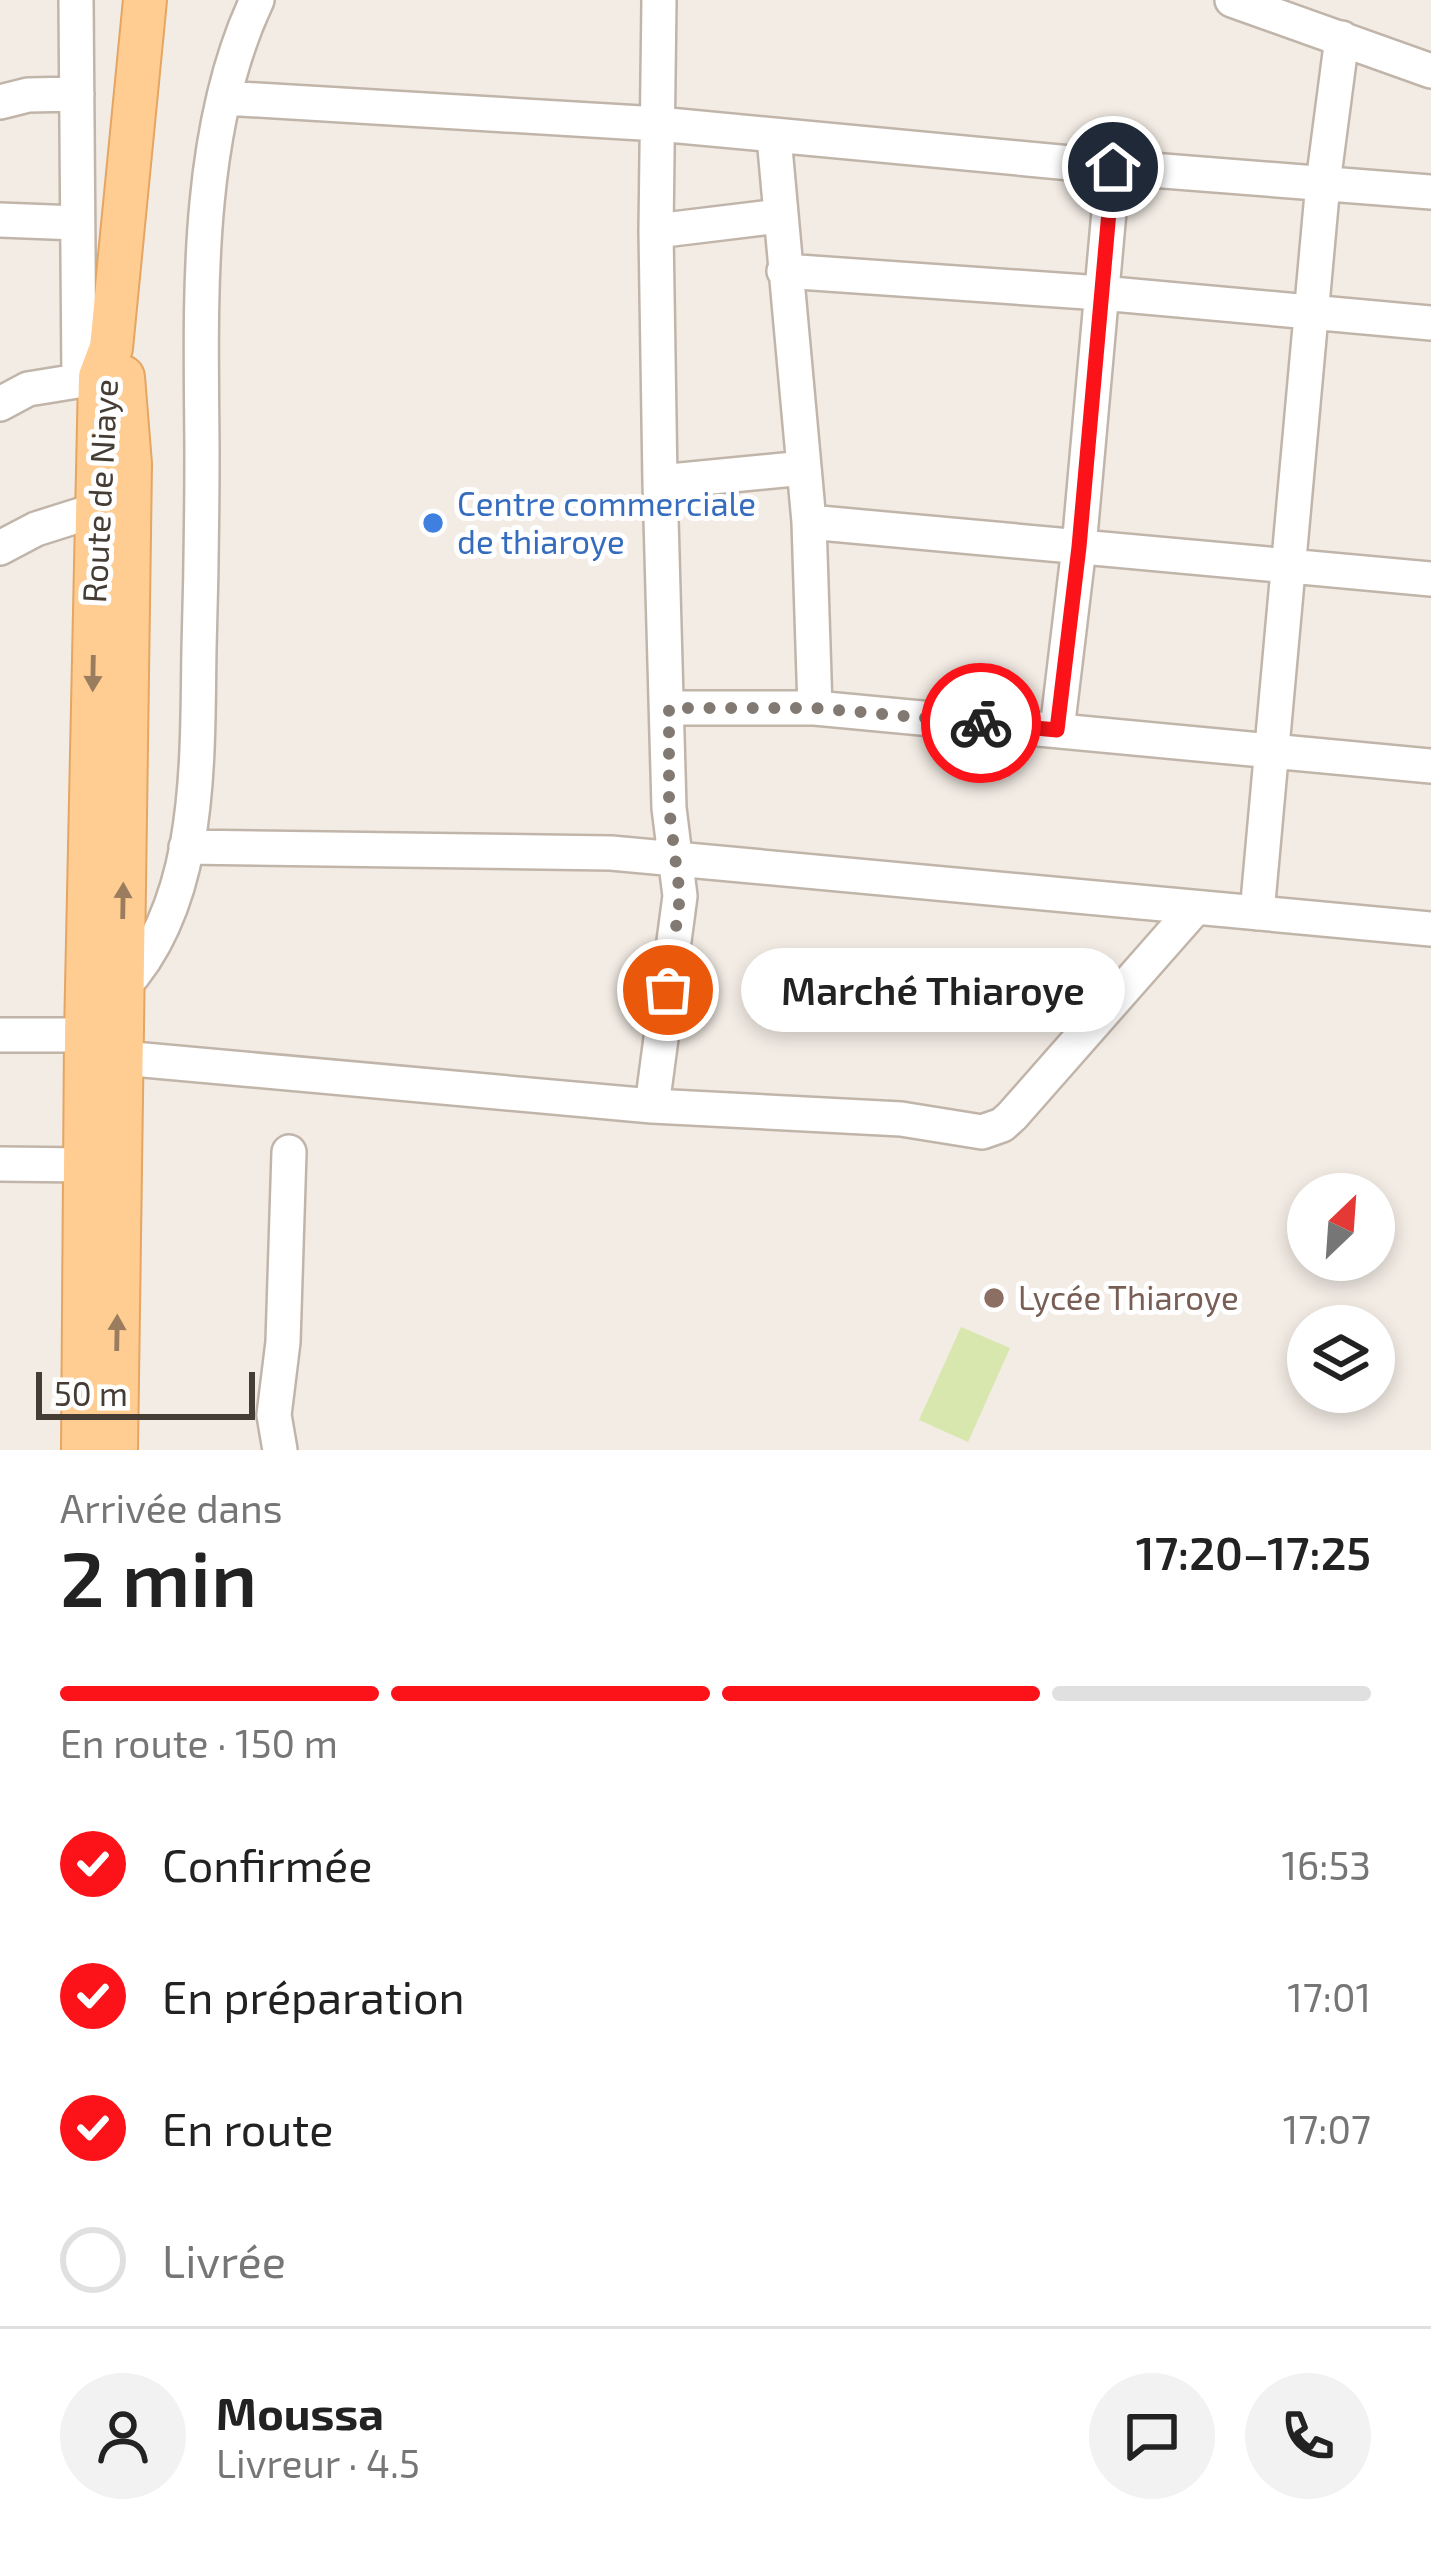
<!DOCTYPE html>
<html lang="fr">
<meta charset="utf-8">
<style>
:root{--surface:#fff;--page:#f2f2f2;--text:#222;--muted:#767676;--line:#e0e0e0;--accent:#fb1319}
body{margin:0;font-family:"Exo 2",sans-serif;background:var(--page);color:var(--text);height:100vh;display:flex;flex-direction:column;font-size:45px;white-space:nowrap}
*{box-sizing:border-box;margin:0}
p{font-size:39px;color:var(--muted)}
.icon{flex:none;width:66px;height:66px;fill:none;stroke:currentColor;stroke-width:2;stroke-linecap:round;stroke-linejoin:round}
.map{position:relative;height:1450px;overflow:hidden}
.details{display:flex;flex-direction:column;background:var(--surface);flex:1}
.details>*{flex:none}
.needle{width:78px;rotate:25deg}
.fabs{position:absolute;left:1287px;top:1173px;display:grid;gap:24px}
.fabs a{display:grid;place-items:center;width:108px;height:108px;border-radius:50%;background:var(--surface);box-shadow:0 6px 18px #0003;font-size:60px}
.scale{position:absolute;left:36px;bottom:30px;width:219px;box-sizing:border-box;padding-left:12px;border:6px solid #453c34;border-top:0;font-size:33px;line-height:42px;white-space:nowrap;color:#453c34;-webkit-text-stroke:9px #fff;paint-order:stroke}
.pin{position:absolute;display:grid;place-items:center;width:102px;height:102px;color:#fff;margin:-51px;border:6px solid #fff;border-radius:50%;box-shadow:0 3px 12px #0007}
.courier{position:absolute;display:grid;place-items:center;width:120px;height:120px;margin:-60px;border:9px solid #fb1319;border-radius:50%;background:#fff;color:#222;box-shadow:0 3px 15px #0007}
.bubble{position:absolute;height:84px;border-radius:42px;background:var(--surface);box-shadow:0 6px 18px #0003;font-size:39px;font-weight:600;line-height:84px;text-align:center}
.headline em{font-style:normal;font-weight:600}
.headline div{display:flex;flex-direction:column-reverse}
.headline{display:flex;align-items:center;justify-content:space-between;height:204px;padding:0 60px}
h1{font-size:78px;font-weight:600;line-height:90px}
.bar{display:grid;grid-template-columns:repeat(4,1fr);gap:18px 12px;align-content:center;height:144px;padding:0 60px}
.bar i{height:15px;border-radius:9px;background:var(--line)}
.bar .selected{background:var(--accent)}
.bar p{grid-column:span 4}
.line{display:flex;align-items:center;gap:30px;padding:0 60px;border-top:3px solid var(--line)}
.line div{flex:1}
.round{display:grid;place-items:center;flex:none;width:126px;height:126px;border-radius:63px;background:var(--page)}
ol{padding:0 60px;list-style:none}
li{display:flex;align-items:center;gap:36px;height:132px}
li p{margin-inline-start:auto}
li .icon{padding:12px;border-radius:50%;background:var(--accent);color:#fff;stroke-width:4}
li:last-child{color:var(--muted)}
li i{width:66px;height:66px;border:6px solid var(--line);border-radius:50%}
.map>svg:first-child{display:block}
.green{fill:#d7e7ad}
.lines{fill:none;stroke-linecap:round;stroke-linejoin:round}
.minor-casing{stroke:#c1b5aa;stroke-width:38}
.major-casing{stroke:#e4a661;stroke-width:46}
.minor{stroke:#fff;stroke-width:33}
.major{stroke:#ffcc92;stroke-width:42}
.oneway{fill:#997d5e}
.done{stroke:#827a72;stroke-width:12;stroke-dasharray:0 21.6}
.route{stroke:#fb1319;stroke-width:15}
.shop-dot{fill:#3f7fe0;stroke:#fff;stroke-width:4.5}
.education-dot{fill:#8d6e63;stroke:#fff;stroke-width:4.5}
.labels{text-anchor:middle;stroke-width:10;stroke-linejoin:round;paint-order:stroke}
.street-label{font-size:33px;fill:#453c34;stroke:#fff}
.shop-label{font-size:33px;fill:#366cbe;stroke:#fff;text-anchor:start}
.education-label{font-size:33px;fill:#785e54;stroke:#fff;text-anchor:start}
</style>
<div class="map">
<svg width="1431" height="1450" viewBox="0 0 1431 1450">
<rect width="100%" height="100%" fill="#f3ece5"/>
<path class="green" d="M 961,1327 L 1010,1348 L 968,1442 L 919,1420 Z"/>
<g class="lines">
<defs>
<path id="minor" d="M 76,0 L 79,381
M 1232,0 L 1431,71
M 224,98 L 658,124 L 1113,167 L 1431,192
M 0,102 L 28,95 L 77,94
M 774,137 L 809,522 L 815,708
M 0,220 L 77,223
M 656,231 L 779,216
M 784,271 L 1101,293 L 1431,323
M 0,404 L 28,389 L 96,378
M 660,482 L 804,468
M 809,522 L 1431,579
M 0,548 L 36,529 L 96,510
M 669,708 L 815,708 L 1431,766
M 1057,730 L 1079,547 L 1113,167
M 186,847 L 611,853 L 1431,929
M 1257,913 L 1323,183 L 1342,38
M 122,988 C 203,901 197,760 199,649 C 201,582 202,516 202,449 C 201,305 194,133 257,0
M 0,1035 L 86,1035
M 100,1056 L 652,1106 L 901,1119 L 982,1132 L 1002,1125 L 1012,1116 L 1195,908
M 652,1106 L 680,896 L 669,808 L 660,482 L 656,231 L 659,0
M 0,1164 L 87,1165
M 280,1450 L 274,1415 L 283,1342 L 289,1152"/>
<path id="major" d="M 83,1450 L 86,1035 L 100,377 L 111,348 L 145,0
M 116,1450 L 130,464 L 123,377"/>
</defs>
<use href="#minor" class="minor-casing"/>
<use href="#major" class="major-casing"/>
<use href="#minor" class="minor"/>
<use href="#major" class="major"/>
</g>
<defs><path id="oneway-solid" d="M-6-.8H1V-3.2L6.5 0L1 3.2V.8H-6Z" transform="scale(3)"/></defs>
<g class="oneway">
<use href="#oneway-solid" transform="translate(93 673) rotate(91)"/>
<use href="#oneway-solid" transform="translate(123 901) rotate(-89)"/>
<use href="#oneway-solid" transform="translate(117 1333) rotate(-89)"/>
</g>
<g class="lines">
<path class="done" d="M 668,990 L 680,896 L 669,808 L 669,708 L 815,708 L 981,723"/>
<path class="route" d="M 981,723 L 1057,730 L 1079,547 L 1113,167"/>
</g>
<circle class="shop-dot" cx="433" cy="523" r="12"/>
<circle class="education-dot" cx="994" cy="1298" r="12"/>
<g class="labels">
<g class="street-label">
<text transform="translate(100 491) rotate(-87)" y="12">Route de Niaye</text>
</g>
<g class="shop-label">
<text x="457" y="516">Centre commerciale<tspan x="457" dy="38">de thiaroye</tspan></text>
</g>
<g class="education-label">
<text x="1018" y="1310">Lycée Thiaroye</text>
</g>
</g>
</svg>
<div class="fabs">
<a><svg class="needle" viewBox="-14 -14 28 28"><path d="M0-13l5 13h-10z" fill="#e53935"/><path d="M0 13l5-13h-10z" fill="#767676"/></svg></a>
<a><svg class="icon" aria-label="layers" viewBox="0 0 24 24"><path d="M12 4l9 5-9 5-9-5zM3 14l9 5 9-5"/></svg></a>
</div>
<div class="scale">50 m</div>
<div class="pin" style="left:668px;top:990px;background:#ea580c"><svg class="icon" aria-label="bag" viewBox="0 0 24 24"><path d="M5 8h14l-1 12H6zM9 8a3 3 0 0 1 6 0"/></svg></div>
<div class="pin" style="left:1113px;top:167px;background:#1f2937"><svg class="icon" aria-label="home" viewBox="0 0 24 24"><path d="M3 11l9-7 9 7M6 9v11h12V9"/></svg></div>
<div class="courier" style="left:981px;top:723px"><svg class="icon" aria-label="bike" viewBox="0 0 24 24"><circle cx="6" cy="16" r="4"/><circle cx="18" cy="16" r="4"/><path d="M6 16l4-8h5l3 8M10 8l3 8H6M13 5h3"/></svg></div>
<div class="bubble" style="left:741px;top:948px;width:384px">Marché Thiaroye</div>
</div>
<section class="details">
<div class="headline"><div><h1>2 min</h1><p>Arrivée dans</p></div><em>17:20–17:25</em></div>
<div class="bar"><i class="selected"></i><i class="selected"></i><i class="selected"></i><i></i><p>En route · 150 m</p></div>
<ol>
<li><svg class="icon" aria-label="check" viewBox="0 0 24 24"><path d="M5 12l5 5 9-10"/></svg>Confirmée<p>16:53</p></li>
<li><svg class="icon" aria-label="check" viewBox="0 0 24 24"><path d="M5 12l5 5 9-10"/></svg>En préparation<p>17:01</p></li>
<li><svg class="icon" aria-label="check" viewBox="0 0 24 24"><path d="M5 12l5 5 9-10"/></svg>En route<p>17:07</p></li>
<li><i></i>Livrée</li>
</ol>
<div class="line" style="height:216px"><a class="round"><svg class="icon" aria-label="person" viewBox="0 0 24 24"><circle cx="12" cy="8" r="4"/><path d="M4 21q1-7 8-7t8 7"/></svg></a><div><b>Moussa</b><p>Livreur · 4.5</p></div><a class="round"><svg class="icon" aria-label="chat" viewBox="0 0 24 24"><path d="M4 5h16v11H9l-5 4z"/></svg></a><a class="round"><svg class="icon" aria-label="phone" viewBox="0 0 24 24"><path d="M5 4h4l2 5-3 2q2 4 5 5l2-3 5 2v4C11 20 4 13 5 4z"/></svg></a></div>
</section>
